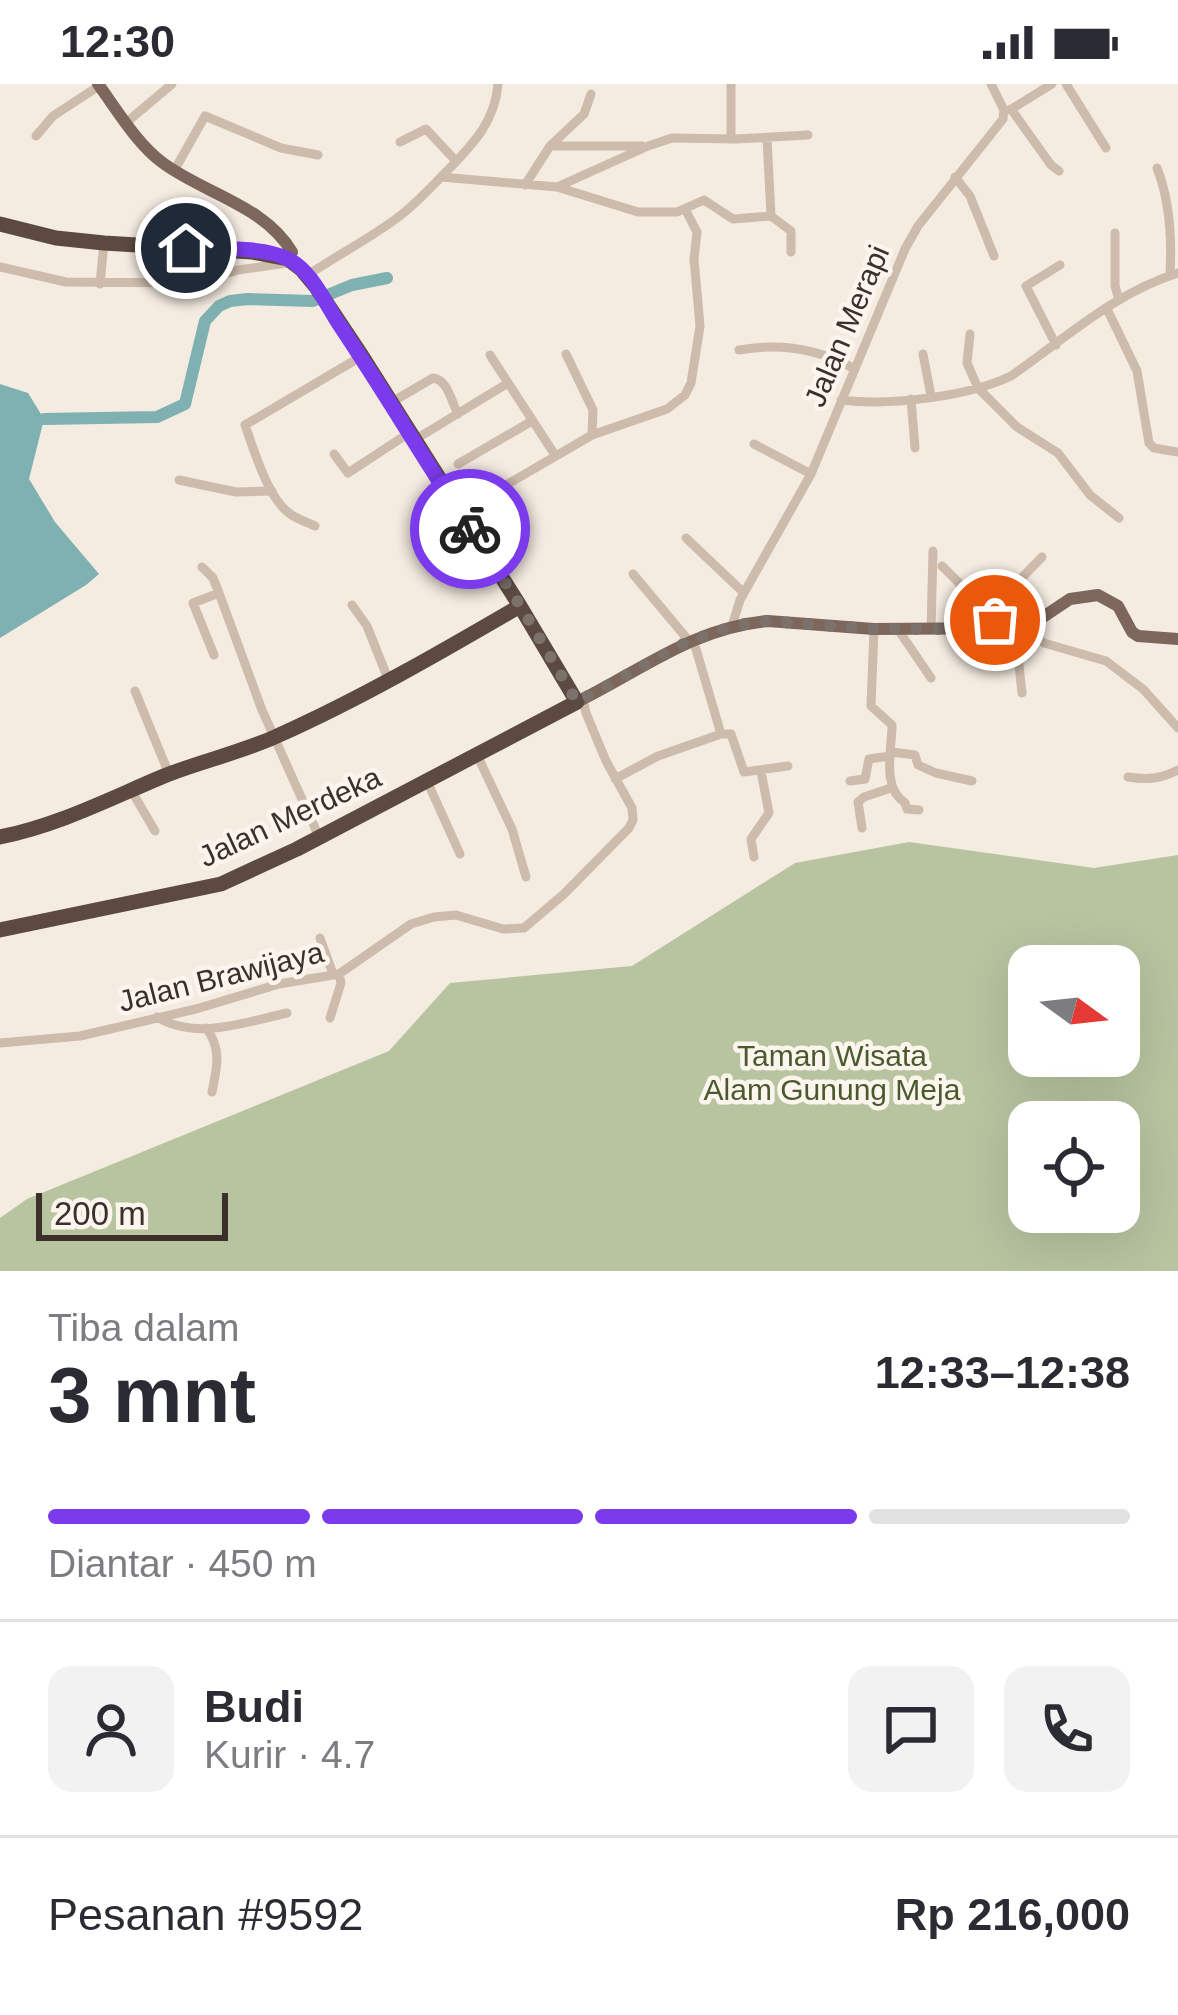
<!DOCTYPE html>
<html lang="id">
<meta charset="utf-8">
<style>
:root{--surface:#fff;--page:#f2f2f3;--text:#2b2b33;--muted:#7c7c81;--line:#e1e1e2;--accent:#7c3aed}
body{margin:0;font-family:Helvetica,sans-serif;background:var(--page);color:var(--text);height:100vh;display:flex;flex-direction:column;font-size:45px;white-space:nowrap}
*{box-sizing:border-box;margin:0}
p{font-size:39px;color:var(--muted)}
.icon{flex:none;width:66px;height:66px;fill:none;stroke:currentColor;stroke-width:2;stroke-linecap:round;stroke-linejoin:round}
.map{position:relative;height:1187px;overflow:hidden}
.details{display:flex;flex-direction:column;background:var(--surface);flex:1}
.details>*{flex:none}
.needle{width:78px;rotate:105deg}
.tools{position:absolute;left:1008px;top:861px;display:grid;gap:24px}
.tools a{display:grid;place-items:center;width:132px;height:132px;border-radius:24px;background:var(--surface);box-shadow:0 12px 48px #0002;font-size:60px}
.scale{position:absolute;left:36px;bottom:30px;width:192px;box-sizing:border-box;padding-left:12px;border:6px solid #3b302b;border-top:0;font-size:33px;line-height:42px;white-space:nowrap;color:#3b302b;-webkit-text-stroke:9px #fbf5ee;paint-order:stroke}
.pin{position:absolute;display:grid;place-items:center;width:102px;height:102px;color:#fff;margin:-51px;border:6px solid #fff;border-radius:50%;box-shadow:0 3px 12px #0007}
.courier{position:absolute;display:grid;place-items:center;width:120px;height:120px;margin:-60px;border:9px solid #7c3aed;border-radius:50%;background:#fff;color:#222;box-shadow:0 3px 15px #0007}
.headline em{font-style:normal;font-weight:700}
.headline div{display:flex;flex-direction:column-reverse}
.headline{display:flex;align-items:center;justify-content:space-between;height:204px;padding:0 48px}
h1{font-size:78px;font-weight:700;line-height:90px}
.bar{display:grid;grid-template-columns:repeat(4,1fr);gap:18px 12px;align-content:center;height:144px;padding:0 48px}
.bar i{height:15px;border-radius:9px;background:var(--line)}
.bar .active{background:var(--accent)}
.bar p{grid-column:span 4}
.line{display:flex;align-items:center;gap:30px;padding:0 48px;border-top:3px solid var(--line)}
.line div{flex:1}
.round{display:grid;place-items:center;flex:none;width:126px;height:126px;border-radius:24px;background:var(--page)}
.status{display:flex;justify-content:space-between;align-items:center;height:84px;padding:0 60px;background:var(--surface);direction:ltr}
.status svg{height:33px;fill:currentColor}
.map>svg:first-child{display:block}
.green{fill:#b8c4a0;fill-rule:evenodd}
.water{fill:#7fb0b2}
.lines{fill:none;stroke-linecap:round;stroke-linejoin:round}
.river{stroke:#7fb0b2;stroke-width:12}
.minor{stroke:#cdbbac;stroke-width:9}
.major{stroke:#7d675c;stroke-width:12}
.highway{stroke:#5c4a42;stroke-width:15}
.done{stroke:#7c716b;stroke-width:12;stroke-dasharray:0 21.6}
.route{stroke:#7c3aed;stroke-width:15}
.labels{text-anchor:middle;stroke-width:9;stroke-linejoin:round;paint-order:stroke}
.street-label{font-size:30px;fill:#3b302b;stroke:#fbf5ee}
.park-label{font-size:30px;fill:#4a5a2e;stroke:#fbf5ee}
</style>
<div class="status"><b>12:30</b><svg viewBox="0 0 49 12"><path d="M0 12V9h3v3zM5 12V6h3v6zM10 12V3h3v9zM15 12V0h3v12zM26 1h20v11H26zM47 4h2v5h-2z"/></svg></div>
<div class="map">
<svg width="1178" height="1187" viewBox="0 0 1178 1187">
<rect width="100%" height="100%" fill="#f4ebe1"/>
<path class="green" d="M 909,758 L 1094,784 L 1178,771 L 1178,1187 L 0,1187 L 0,1134 L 27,1115 L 389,967 L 450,899 L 632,882 L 795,779 ZM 1029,882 L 1119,882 L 1119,972 L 1029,972 ZM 1029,1038 L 1119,1038 L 1119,1128 L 1029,1128 Z"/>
<path class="water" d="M 0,300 L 28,309 L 44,335 L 29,395 L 55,438 L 99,490 L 86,501 L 0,554 Z"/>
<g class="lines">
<path class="river" d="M 44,335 L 157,333 L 185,320 L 205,237 L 219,222 L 230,217 L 248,215 L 313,217 L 352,201 L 387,194"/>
<path class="minor" d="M 731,0 L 731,53
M 1066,0 L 1106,64
M 1011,25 L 1051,81 L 1059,87
M 1010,26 L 1052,0
M 127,38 L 172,0
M 36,52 L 53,32 L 99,2
M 767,54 L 771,132 L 791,147 L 791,168
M 400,58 L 426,45 L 456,77
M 551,62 L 642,62
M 1157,84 C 1170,117 1172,156 1170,191
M 174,87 L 205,32 L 281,64 L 318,71
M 441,93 L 557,103 L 638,128 L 677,128 L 704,116 L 733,135 L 771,132
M 955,93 L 970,112 L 994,172
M 525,101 L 550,62 L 584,30 L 591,10
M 557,103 L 648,62 L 672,54 L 736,55 L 808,51
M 1115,149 L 1115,202 L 1119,216
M 0,183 L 66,198 L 196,199 L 238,186 L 287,179
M 314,187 C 343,168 374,152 401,131 C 418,118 433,101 448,86 C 473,60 495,38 498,0
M 100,200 L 104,159
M 1107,225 L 1137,287 L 1149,359 L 1154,364 L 1178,368
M 970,250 L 967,279 L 978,304 L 1017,343 L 1058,369 L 1090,411 L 1119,434
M 1056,261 L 1026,202 L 1060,181
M 739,266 C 779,259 818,265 853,284
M 566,270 L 593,326 L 592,351
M 923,270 L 931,312
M 490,271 L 555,371
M 397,315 L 433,294 C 448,296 451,317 458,330
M 911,315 L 915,364
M 841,316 C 889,322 967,313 1011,292 C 1064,255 1116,208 1178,189
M 421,352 L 508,299
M 754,360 L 811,390
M 334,370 L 348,389 L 409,349
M 458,380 L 532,337
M 179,396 L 236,408 L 272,407
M 482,415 L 592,351 L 667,325 L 685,311 L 691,299 L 700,242 L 694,175 L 697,148 L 685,125
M 315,442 C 307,438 296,435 289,429 C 268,414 254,366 245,341 L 362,272
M 686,454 L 744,509
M 942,482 L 960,500 L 961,545
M 202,483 L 213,494 L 219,509
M 633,490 L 689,557
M 352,521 L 367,542 L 388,595
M 732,542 L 740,516 L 811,390 L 905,165 L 918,142 L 1003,35 L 1004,26 L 991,0
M 1023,543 L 1044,559 L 1106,577 L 1143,605 L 1178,644
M 897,544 L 931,594
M 1015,544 L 1022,609
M 874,545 L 871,622 L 892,641 C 892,667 881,702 905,719 L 907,725 L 919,726
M 931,545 L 933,467
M 994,545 L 1000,519 L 1004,512 L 1042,473
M 693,555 L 721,650 L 731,650 L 744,688 L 788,682
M 214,571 L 193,519 L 219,509 L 262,626 L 319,753
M 135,607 L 169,690
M 891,668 L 915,671 L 918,681 L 936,689 L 972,697
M 477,671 L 512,745 L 526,793
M 1128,693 C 1148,696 1160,695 1178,686
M 615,695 L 658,672 L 721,650
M 427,697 L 460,770
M 850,697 L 865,695 L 869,675 L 890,672
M 131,706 L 155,747
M 862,744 L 858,718 L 864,713 L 891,704
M 754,773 L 751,755 L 769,729 L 761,687
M 320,854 L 333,890
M 157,933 C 196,957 246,938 287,929
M 330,934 L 341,899 L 339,890
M 206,944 C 222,964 217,984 212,1008
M 0,959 L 80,952 L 196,925 L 279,900 L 339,890 L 411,840 L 434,833 L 456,831 L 503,845 L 524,844 L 564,810 L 629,744 L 633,736 L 632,724 L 606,677 L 586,629 L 583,615"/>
<path class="major" d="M 98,0 C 117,26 137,60 163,79 C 205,110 264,121 292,168
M 577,618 C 642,586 693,544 768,537 L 874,545 L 1015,544 L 1040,535 L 1070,515 L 1098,511 L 1118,522 L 1132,548 L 1138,552 L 1178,555"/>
<path class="highway" d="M 0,140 L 56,154 L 104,159 L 252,168 L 288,175 L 301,185 L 316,203 L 362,272 L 520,522 L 577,618 L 297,765 L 221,800 L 0,846
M 0,753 C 59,741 109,715 164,692 C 201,677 240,669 277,652 C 360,615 441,568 520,522"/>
</g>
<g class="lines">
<path class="done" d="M 470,445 L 520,521 L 577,618 L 689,557 L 737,541 L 768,537 L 874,545 L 994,545 L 995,536"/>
<path class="route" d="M 186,164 C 215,165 262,162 288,175 C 312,187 325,219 339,240 C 384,307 425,377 470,445"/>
</g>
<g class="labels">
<g class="street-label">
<text transform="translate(847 242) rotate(-67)" y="10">Jalan Merapi</text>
<text transform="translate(290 733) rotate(-25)" y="10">Jalan Merdeka</text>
<text transform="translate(221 893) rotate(-14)" y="10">Jalan Brawijaya</text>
</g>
<g class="park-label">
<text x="832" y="982">Taman Wisata<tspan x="832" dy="34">Alam Gunung Meja</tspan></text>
</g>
</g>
</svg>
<div class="tools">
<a><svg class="needle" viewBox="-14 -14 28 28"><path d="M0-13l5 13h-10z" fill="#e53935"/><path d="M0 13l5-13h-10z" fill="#7c7c81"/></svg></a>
<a><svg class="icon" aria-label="locate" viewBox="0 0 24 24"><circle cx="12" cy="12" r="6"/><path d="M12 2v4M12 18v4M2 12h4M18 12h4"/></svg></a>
</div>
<div class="scale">200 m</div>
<div class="pin" style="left:995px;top:536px;background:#ea580c"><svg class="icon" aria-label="bag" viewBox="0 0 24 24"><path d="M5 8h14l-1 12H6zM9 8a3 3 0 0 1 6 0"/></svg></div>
<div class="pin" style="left:186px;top:164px;background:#1f2937"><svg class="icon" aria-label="home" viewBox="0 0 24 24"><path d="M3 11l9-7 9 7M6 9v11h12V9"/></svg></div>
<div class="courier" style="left:470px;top:445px"><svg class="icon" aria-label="bike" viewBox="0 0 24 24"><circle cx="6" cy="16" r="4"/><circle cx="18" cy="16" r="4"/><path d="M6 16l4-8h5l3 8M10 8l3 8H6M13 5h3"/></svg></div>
</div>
<section class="details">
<div class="headline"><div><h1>3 mnt</h1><p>Tiba dalam</p></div><em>12:33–12:38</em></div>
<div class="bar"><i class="active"></i><i class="active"></i><i class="active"></i><i></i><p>Diantar · 450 m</p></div>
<div class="line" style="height:216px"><a class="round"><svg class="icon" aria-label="person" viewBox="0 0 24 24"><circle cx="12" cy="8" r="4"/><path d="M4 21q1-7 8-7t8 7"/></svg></a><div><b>Budi</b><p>Kurir · 4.7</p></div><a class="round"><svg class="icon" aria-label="chat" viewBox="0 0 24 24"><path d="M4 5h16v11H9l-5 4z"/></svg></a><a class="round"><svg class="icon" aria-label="phone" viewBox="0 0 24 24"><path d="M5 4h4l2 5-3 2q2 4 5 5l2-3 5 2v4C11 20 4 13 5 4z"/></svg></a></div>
<div class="line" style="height:156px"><div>Pesanan #9592</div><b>Rp 216,000</b></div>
</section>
